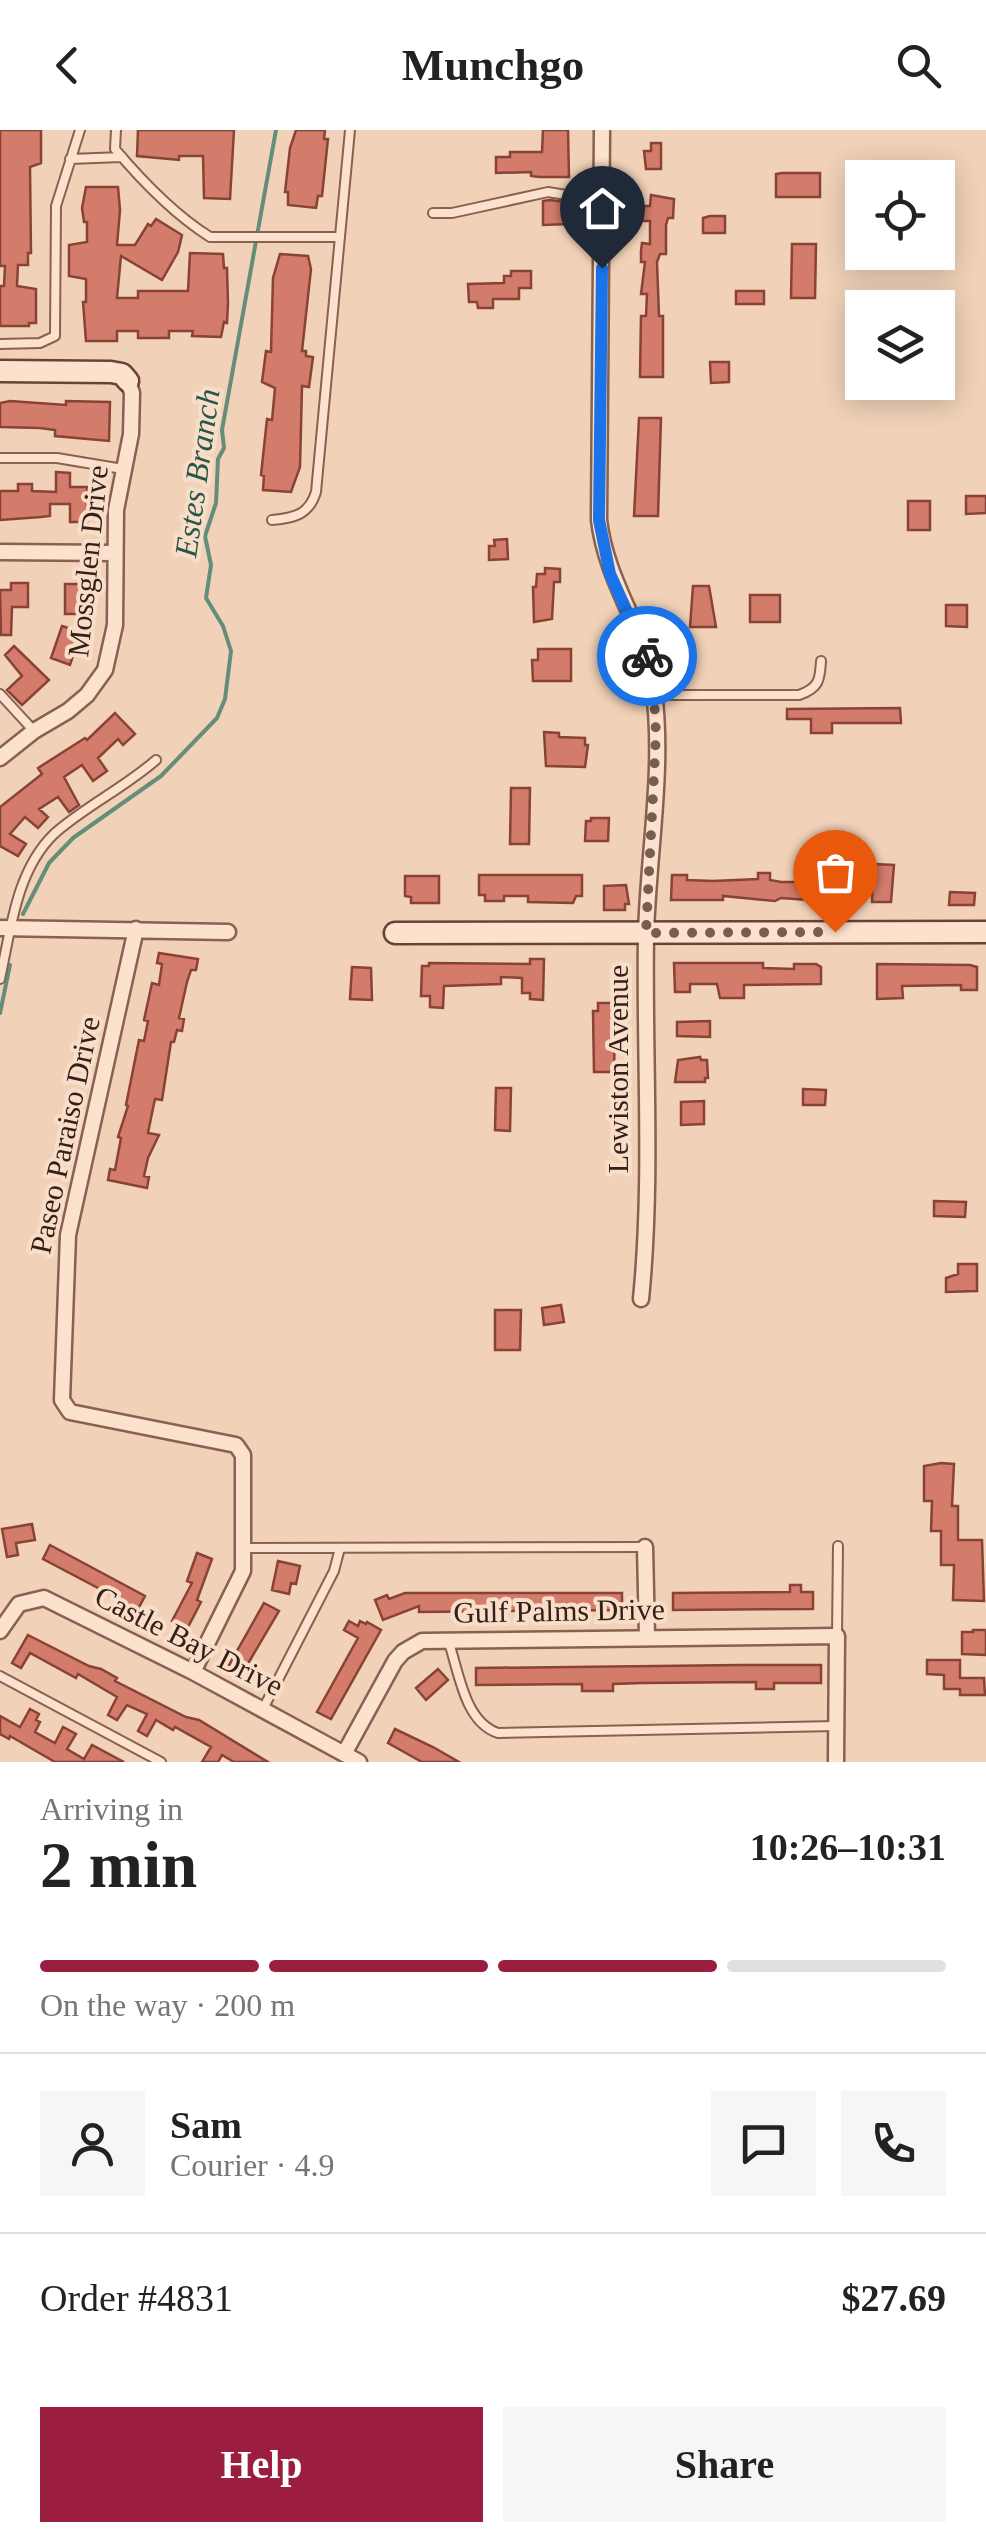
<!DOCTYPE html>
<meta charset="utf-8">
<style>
:root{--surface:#fff;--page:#f6f6f6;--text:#222;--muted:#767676;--line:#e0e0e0;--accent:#9c1e3f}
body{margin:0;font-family:"Times New Roman",serif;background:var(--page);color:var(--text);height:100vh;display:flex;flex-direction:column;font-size:38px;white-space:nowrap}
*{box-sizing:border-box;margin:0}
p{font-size:32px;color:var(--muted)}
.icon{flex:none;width:55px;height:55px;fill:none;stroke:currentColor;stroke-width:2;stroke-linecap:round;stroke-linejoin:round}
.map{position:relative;height:1632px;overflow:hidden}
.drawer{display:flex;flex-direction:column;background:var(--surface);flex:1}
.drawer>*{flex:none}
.tools{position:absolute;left:845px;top:30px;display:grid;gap:20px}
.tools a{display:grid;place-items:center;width:110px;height:110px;border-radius:0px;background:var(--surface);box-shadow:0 5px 25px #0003;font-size:50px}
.pin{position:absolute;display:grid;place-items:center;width:85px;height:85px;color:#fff;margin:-102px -42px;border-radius:50% 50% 50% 0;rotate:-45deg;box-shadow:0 0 10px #0007}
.pin .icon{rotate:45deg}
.courier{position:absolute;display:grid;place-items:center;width:100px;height:100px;margin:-50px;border:8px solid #1a73e8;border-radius:50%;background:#fff;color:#222;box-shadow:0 2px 12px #0007}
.head em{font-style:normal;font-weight:800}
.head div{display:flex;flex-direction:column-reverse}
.head{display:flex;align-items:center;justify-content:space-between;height:170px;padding:0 40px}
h1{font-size:65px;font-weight:800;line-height:75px}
.bar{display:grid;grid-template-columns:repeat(4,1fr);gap:15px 10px;align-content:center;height:120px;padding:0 40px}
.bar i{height:12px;border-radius:8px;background:var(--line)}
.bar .active{background:var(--accent)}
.bar p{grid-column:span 4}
.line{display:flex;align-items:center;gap:25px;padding:0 40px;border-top:2px solid var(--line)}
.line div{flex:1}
.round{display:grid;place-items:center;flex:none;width:105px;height:105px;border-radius:0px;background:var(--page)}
.button{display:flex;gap:20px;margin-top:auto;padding:20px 40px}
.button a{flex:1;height:115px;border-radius:0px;background:var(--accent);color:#fff;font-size:40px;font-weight:800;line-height:115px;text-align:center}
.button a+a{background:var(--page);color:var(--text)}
header{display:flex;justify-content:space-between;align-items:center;height:130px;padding:0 40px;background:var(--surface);font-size:45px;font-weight:800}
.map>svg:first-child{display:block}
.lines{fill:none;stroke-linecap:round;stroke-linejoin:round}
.stream{stroke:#658e7a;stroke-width:4}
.building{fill:#d37c6b;stroke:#894236;stroke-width:2.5}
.lane-casing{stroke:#886152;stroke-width:12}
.street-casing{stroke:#886152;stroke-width:19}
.secondary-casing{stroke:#694336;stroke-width:25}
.lane{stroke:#fce1cc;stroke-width:8}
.street{stroke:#fce1cc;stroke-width:14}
.secondary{stroke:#fce1cc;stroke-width:20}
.done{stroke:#775e51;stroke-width:10;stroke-dasharray:0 18}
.route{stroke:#1a73e8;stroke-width:12}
.labels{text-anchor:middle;stroke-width:8;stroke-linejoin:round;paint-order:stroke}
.street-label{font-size:30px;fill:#352019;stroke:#f8dec8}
.water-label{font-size:32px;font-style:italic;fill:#275748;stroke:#f8dec8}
</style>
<header><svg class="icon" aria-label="back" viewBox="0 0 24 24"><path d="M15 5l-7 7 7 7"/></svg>Munchgo<svg class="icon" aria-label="search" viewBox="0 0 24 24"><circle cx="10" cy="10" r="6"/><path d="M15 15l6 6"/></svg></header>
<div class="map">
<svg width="986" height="1632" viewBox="0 0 986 1632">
<rect width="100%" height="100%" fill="#f1d2b8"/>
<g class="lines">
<path class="stream" d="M 23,784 L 49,733 L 73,708 L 161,646 L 217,588 L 225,569 L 231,521 L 223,496 L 206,468 L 211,435 L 205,406 L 216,373 L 218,329 L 224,318 L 222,300 L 276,0
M 0,883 L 10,835"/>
</g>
<path class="building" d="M 0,0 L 41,0 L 41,33 L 30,37 L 31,123 L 28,123 L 28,135 L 18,135 L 17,156 L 36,159 L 36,193 L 29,193 L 29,196 L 0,196 L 0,156 L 4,156 L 5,136 L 0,136 Z
M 138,0 L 234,0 L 230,69 L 204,68 L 203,26 L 179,26 L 179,30 L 137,26 Z
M 296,0 L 325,0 L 324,9 L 328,9 L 322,66 L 318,66 L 316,78 L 288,75 L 288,62 L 285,62 L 290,18 Z
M 543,0 L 568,0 L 569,47 L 539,47 L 531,46 L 531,42 L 496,43 L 496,27 L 510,27 L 510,22 L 542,22 Z
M 651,13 L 661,13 L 661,39 L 646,39 L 644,21 L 651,21 Z
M 782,43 L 820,43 L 820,67 L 776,67 L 776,44 Z
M 86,57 L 118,57 L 120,80 L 117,115 L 135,115 L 148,94 L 151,96 L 156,89 L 182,105 L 178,122 L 162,150 L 121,126 L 117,168 L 138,168 L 138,161 L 188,161 L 190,123 L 223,124 L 224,138 L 227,138 L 228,173 L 227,193 L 224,192 L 221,207 L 192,206 L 193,201 L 169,201 L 169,208 L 138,208 L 138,201 L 117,201 L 117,211 L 86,211 L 83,172 L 86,172 L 86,149 L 69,146 L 69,115 L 87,112 L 87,92 L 84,92 L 82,78 Z
M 651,65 L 674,69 L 673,88 L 668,88 L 666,95 L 666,124 L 660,124 L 657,132 L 659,186 L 663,186 L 663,247 L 640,247 L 641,186 L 646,186 L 647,164 L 641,164 L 645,132 L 641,132 L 641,121 L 642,113 L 650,114 L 650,91 L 642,91 L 642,76 L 650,76 Z
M 550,70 L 565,72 L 569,94 L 543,95 L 543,71 Z
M 710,86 L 725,86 L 725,103 L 703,103 L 703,88 Z
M 792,114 L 816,114 L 815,168 L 791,168 Z
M 280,124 L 308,126 L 311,139 L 302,221 L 306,221 L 306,226 L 313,227 L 309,257 L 302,256 L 300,337 L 291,362 L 263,360 L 264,346 L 261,345 L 267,289 L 272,290 L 275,258 L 262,252 L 266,221 L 271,222 L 273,148 Z
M 511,141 L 531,141 L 531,158 L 519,158 L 519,169 L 493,169 L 493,178 L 478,178 L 477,172 L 469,172 L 468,154 L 504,153 L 504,146 L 511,146 Z
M 736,161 L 764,161 L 764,174 L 736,174 Z
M 710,232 L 729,232 L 729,252 L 711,253 Z
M 10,271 L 66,275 L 66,271 L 110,272 L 109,311 L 55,306 L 55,300 L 40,298 L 0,297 L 0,273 Z
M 639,288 L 661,288 L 658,386 L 634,386 Z
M 56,342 L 70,343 L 70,357 L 87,357 L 87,392 L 70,392 L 70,374 L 50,374 L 50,386 L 41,387 L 0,390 L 0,361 L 18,361 L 18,354 L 32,354 L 32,361 L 56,362 Z
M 966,366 L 986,366 L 986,383 L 966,384 Z
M 908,371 L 930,371 L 930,400 L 908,400 Z
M 507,409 L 508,429 L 489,430 L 489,416 L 495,416 L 494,410 Z
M 545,438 L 560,439 L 560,452 L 554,452 L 552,489 L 534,492 L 533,457 L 536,457 L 537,444 L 545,444 Z
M 11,453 L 28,453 L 28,477 L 12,477 L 11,505 L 1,505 L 0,460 L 11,460 Z
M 65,454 L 85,454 L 82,484 L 65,484 Z
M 693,456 L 709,456 L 716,497 L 690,497 Z
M 750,465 L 780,465 L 780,492 L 750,492 Z
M 946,475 L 967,475 L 967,497 L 946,496 Z
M 62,496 L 81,502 L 70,535 L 51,528 Z
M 14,516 L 49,550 L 22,575 L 7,560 L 22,546 L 5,525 Z
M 538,519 L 571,519 L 571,551 L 533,551 L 532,530 L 538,530 Z
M 900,578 L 901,593 L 832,593 L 832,603 L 811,603 L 811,589 L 787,589 L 787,579 Z
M 115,583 L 135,604 L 123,615 L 118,609 L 98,628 L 107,641 L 93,651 L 82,635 L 64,647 L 79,675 L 69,682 L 58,667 L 39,679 L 48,687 L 38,698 L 25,687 L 10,704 L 26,714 L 18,726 L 0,716 L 0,677 L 42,644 L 38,638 L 85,608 L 87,610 Z
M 544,602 L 559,603 L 559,607 L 585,608 L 585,615 L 588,615 L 585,637 L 546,636 Z
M 511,658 L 530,658 L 529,714 L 510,714 Z
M 591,688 L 609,688 L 608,711 L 585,711 L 586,691 L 591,691 Z
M 873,734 L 894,735 L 891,772 L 872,772 Z
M 758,743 L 770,743 L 770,750 L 781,752 L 828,752 L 828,768 L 821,768 L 821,771 L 781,768 L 775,771 L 723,766 L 723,770 L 671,770 L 672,745 L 687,745 L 687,750 L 713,751 L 758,749 Z
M 479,745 L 582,745 L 582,766 L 576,766 L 573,773 L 528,772 L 528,766 L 504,766 L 504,771 L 485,771 L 485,765 L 479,765 Z
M 405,746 L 439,746 L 439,773 L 411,773 L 411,767 L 405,766 Z
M 626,755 L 629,774 L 625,774 L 625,780 L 604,780 L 604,756 Z
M 950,762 L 975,763 L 974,775 L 949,775 Z
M 159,823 L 198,829 L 196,840 L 191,840 L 187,852 L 179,888 L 184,889 L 182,901 L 177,900 L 174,912 L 171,912 L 162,970 L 155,969 L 151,988 L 148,1003 L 159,1005 L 148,1028 L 144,1046 L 149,1047 L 147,1058 L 108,1050 L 110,1039 L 115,1040 L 121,1008 L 118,1007 L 128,976 L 126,975 L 139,910 L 144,911 L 148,891 L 144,890 L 152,853 L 159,855 L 162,834 L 157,833 Z
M 530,829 L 544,829 L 543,870 L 530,869 L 530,863 L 522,863 L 522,848 L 501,847 L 501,854 L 444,856 L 443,878 L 430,877 L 430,866 L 421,866 L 422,836 L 429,836 L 429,833 L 530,834 Z
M 674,833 L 763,833 L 763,838 L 794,839 L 794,834 L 816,834 L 821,837 L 821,854 L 744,855 L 744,868 L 720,868 L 717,854 L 690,854 L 690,862 L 675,862 Z
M 877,834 L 970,835 L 977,837 L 977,860 L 961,860 L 961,855 L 902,856 L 903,868 L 877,869 Z
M 352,837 L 371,838 L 372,870 L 350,869 Z
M 598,873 L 615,873 L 615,877 L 618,877 L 618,890 L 615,890 L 614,942 L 594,942 L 593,881 L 598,881 Z
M 710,891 L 710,907 L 677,906 L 677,892 Z
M 700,927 L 701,930 L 707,930 L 708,948 L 705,948 L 705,952 L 675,952 L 678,930 Z
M 496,958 L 511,958 L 510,1001 L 495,1000 Z
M 803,959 L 826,960 L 825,975 L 803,975 Z
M 704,971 L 704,994 L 681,995 L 681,972 Z
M 934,1071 L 966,1072 L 965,1087 L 934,1086 Z
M 958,1134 L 977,1134 L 977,1161 L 946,1162 L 946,1148 L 958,1144 Z
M 561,1175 L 564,1192 L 544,1195 L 542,1178 Z
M 495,1180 L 521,1180 L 520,1220 L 495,1220 Z
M 941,1333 L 954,1334 L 952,1376 L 958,1376 L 958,1410 L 982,1410 L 984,1471 L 953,1470 L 954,1435 L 941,1435 L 941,1401 L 931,1401 L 932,1371 L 924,1371 L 924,1336 Z
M 32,1394 L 35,1410 L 16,1413 L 18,1425 L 7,1427 L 2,1399 Z
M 50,1415 L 145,1466 L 138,1479 L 43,1429 Z
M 197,1423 L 212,1429 L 197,1470 L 201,1472 L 187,1499 L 172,1491 L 192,1453 L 187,1451 Z
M 278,1431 L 300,1436 L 296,1454 L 291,1453 L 289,1464 L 272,1460 Z
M 790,1455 L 801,1455 L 801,1462 L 813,1462 L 813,1479 L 673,1480 L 673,1463 L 790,1462 Z
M 405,1463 L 622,1463 L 622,1480 L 419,1482 L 419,1476 L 383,1490 L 375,1470 L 387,1465 L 389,1469 Z
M 264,1473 L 279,1481 L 243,1542 L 229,1535 Z
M 349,1491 L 358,1496 L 360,1491 L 366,1494 L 367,1492 L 381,1500 L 331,1589 L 317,1582 L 358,1508 L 344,1500 Z
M 973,1500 L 986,1500 L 986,1525 L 962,1524 L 962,1502 L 973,1502 Z
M 28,1505 L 89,1536 L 101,1539 L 117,1548 L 115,1551 L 186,1587 L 199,1590 L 268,1632 L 234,1632 L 222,1625 L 218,1632 L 202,1632 L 211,1617 L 175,1597 L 173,1600 L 156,1590 L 147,1606 L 138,1601 L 147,1584 L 127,1575 L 117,1590 L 108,1585 L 117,1567 L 78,1544 L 76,1548 L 30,1523 L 21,1538 L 12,1533 Z
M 927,1530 L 960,1530 L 960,1548 L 984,1548 L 985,1565 L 960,1565 L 960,1559 L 944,1559 L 944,1545 L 927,1544 Z
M 741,1535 L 821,1535 L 821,1553 L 774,1553 L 774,1559 L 756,1559 L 756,1552 L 642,1553 L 613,1554 L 613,1561 L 582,1561 L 582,1554 L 476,1555 L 476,1538 Z
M 438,1539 L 448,1550 L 426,1570 L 416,1558 Z
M 30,1579 L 39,1584 L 36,1590 L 40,1592 L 35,1602 L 55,1613 L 63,1597 L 76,1604 L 67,1619 L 84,1629 L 92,1615 L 124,1632 L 55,1632 L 10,1606 L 9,1609 L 0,1604 L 0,1586 L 20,1597 Z
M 395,1599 L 433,1617 L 459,1632 L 422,1632 L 388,1613 Z"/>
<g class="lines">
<defs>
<path id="lane" d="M 116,0 L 115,19 C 142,51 175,85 210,107 L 340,107
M 70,29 L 122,27
M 433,83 L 452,83 L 548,62 L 602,71
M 0,214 L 40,213 L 55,206 L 56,76 L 80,0
M 0,328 L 57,328 L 123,339
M 272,390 C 294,388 309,385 316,362 L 350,0
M 0,564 L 34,601
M 655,565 L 799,565 C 819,558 820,550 821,531
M 0,849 C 11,799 16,741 54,704 C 84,677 124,658 156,630
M 245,1418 L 645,1417
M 837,1506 L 838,1416
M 448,1510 C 459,1541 464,1592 498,1603 L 836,1596
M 0,1546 L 161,1632
M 263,1579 L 334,1441 L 340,1418"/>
<path id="street" d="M 602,0 L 599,390 C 607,456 647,499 654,562 C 664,640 648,726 646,805 C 644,926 653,1048 641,1169
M 0,422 L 114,423
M 0,628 L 34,601 L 68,581 L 87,565 L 105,540 L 115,495 L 116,380 L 131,304 L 132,263 L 128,251
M 0,798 L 228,802
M 136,799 L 68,1105 L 62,1270 L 70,1282 L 236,1315 L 243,1325 L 243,1441 L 193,1542
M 645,1417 L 647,1507
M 0,1501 L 19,1474 L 44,1468 L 193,1542 L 359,1632
M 344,1624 L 395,1531 L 403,1522 L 422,1511 L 837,1506 L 836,1632"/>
<path id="secondary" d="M 0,241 L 111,242 L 122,244 L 128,251
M 395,803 L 986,802"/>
</defs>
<use href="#lane" class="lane-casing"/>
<use href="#street" class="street-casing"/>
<use href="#secondary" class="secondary-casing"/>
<use href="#lane" class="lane"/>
<use href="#street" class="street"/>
<use href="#secondary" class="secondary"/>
</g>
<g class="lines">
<path class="done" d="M 647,526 L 654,565 L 656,604 L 646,803 L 835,802"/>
<path class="route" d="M 602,138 L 599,390 L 610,444 L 647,526"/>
</g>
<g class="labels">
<g class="street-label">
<text transform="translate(88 431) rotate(-84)" y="10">Mossglen Drive</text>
<text transform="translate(618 939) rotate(-90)" y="10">Lewiston Avenue</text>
<text transform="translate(65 1005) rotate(-78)" y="10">Paseo Paraiso Drive</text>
<text transform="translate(559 1481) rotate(-1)" y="10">Gulf Palms Drive</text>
<text transform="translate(189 1511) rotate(27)" y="10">Castle Bay Drive</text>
</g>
<g class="water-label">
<text transform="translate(197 343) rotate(-82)" y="11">Estes Branch</text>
</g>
</g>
</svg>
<div class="tools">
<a><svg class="icon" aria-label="locate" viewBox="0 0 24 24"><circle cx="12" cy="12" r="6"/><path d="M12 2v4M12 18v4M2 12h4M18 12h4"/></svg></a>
<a><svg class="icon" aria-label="layers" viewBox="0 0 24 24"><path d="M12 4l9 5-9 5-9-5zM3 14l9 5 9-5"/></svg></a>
</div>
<div class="pin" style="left:835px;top:802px;background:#ea580c"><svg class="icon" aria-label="bag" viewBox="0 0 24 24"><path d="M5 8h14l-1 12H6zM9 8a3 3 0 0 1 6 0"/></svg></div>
<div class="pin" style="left:602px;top:138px;background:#1f2937"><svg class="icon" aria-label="home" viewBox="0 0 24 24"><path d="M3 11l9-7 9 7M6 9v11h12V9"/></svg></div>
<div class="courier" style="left:647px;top:526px"><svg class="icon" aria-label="bike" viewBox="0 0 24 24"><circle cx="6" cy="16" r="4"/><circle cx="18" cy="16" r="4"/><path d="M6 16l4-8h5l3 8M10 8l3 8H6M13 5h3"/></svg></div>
</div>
<section class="drawer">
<div class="head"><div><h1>2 min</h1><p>Arriving in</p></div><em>10:26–10:31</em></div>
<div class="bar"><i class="active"></i><i class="active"></i><i class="active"></i><i></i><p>On the way · 200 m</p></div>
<div class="line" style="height:180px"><a class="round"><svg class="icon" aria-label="person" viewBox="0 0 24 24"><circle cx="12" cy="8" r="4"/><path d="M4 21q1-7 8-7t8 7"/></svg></a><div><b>Sam</b><p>Courier · 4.9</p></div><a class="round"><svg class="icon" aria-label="chat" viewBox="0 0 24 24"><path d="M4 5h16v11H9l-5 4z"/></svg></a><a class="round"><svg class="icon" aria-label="phone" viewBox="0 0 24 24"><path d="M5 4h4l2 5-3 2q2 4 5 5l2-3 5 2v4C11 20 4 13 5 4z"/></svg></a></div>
<div class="line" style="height:130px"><div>Order #4831</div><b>$27.69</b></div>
<div class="button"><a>Help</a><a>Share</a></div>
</section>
